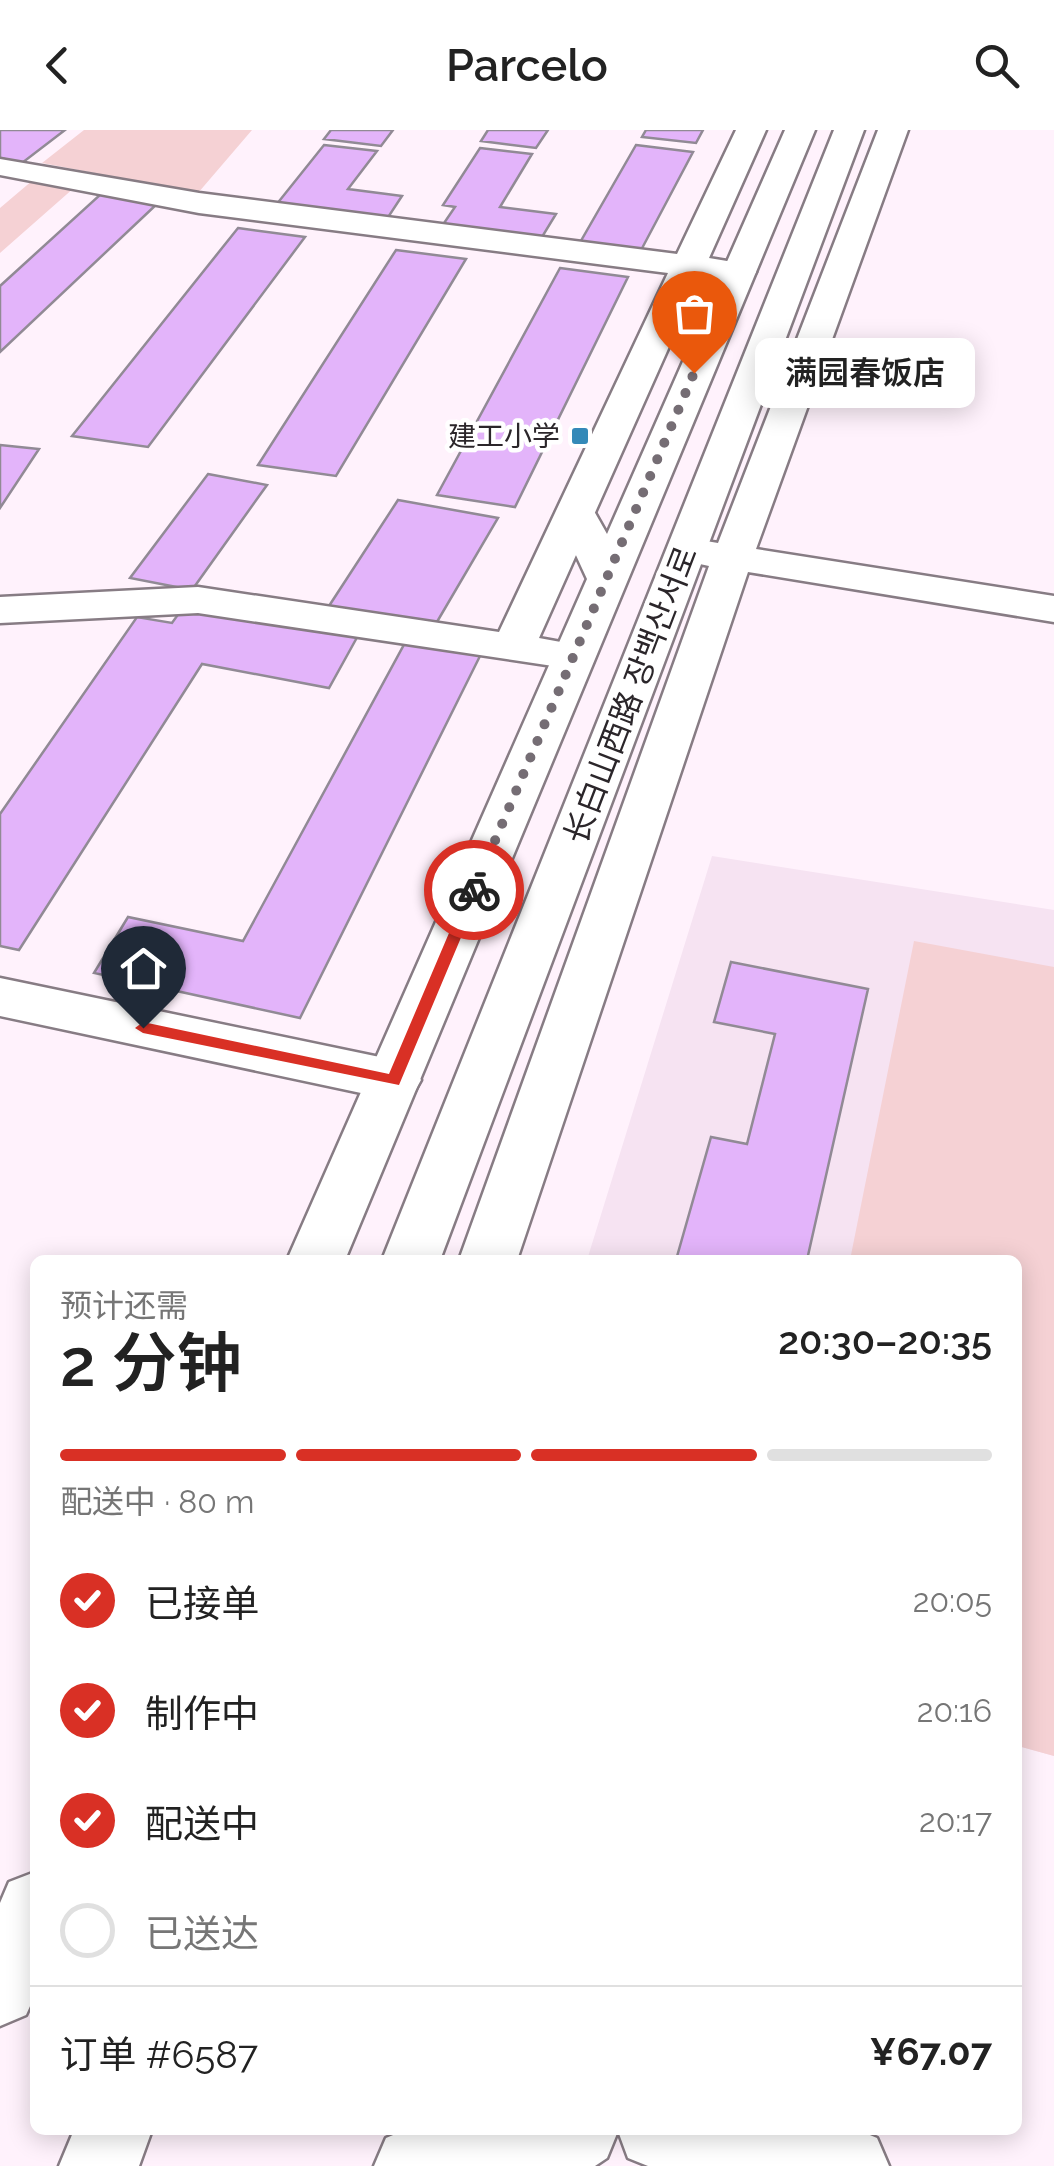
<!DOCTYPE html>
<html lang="zh">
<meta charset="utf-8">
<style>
:root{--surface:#fff;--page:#f6f6f6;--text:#222;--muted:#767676;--line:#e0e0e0;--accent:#d93025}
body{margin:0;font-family:Raleway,"Noto Sans SC","Noto Sans KR",sans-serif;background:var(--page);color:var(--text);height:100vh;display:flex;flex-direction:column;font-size:38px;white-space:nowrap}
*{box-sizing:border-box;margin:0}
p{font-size:32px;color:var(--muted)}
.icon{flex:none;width:55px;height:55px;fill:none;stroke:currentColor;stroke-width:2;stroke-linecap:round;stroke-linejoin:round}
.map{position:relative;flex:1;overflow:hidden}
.details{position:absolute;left:30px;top:1125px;width:992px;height:880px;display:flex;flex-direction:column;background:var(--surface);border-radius:15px;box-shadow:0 5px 25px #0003}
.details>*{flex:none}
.pin{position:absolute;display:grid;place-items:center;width:85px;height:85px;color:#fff;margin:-102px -42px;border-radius:50% 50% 50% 0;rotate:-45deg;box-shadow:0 0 10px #0007}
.pin .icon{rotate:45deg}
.courier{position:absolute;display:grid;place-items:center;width:100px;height:100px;margin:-50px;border:8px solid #d93025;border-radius:50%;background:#fff;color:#222;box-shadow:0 2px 12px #0007}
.bubble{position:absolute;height:70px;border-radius:15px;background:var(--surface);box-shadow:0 5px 25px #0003;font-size:32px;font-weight:600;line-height:70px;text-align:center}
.head em{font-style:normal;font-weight:600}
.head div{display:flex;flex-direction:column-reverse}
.head{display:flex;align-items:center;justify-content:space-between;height:170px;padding:0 30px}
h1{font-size:65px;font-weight:600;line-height:75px}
.bar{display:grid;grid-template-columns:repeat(4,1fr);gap:15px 10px;align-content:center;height:120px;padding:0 30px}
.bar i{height:12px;border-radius:8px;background:var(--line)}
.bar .on{background:var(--accent)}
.bar p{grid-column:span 4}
.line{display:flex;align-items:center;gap:25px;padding:0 30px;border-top:2px solid var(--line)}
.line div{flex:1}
ol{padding:0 30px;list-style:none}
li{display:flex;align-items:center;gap:30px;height:110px}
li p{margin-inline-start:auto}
li .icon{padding:10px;border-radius:50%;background:var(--accent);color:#fff;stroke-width:4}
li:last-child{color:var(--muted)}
li i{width:55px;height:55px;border:5px solid var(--line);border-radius:50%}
header{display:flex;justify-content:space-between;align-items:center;height:130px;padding:0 30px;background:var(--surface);font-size:45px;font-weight:600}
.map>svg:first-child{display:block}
.built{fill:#f6e3f2}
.green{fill:#f5d1d4}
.building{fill:#e3b4fa;stroke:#918a95;stroke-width:2.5}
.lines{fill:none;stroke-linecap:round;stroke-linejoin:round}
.minor-casing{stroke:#877c84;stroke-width:5}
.major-casing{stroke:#877c84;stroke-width:5}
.minor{fill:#fff;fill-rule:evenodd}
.major{fill:#fff;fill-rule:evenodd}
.route{fill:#d93025}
.done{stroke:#756d74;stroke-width:10;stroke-dasharray:0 18}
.poi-dot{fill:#3489b8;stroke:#fff;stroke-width:4}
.labels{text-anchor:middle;stroke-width:9;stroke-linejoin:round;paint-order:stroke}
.far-poi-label{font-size:28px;fill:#2b262a;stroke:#fff;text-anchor:end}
.street-label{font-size:32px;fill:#2b262a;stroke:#fff}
</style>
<header><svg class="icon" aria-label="back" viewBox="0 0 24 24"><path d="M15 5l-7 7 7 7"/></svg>Parcelo<svg class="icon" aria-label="search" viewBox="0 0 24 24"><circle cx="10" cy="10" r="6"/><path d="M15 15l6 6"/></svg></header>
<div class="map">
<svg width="1054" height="2036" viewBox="0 0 1054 2036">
<rect width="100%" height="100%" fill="#fff2fc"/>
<path class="built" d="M 712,726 L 1054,780 L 1054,1626 L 1018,1616 L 1018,1130 L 587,1130 Z"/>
<path class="green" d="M 84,0 L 252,0 L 198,63 L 42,33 Z
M 33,50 L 75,57 L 0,123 L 0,78 Z
M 914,811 L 1054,837 L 1054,1626 L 1018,1616 L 1018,1130 L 850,1130 Z"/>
<path class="building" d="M 0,0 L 65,0 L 22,33 L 0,28 Z
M 331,0 L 393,0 L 381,16 L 324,9 Z
M 488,0 L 548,0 L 536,18 L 481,11 Z
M 646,0 L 703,0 L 696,13 L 642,7 Z
M 324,15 L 377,21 L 348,59 L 402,66 L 383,95 L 272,80 Z
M 636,15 L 693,22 L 639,124 L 578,116 Z
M 480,18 L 532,24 L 500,77 L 556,84 L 539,112 L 440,99 L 455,77 L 443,75 Z
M 102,63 L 158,73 L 0,222 L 0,156 Z
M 238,98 L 305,107 L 148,317 L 72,306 Z
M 396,120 L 466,129 L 336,346 L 258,335 Z
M 560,138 L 628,147 L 515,377 L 437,365 Z
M 0,315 L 39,319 L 0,378 Z
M 208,344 L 267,355 L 192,460 L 130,448 Z
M 398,370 L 498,388 L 434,497 L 329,476 Z
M 187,472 L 360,502 L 329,558 L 202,534 L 19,820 L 0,816 L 0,684 L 137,487 L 172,493 Z
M 406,511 L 481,524 L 300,888 L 94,843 L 128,787 L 243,811 Z
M 731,832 L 868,859 L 807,1130 L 676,1130 L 711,1007 L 747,1014 L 775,904 L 714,892 Z"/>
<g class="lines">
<defs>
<path id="minor" d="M 736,0 L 766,0 L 709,128 L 751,135 L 756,142 L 751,149 L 739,152 L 700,147 L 539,508 L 588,517 L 595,526 L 588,535 L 573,539 L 198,483 L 0,493 L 0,467 L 198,457 L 499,502 L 668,143 L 199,83 L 0,45 L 0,29 L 199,63 L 677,124 Z
M 878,0 L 908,0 L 756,419 L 1054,466 L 1054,492 L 748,442 L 517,1130 L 459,1130 L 709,436 L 686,431 L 680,422 L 686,413 L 700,410 L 718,413 Z
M 0,848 L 394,930 L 413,936 L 421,950 L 413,964 L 394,970 L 0,886 Z"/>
<path id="major" d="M 785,0 L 815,0 L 345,1130 L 287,1130 L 587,449 L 556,382 L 562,374 L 576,370 L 590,374 L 607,404 Z
M 834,0 L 864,0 L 440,1130 L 382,1130 Z
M 35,1742 L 35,1865 L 26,1885 L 0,1896 L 0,1773 L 9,1752 Z
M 74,2000 L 152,2000 L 139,2036 L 59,2036 Z
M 405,2000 L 858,2000 L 877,2008 L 889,2036 L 648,2036 L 628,2028 L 618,2001 L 607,2028 L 595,2036 L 374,2036 L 386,2008 Z"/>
</defs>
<use href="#minor" class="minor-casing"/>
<use href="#major" class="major-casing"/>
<use href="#minor" class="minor"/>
<use href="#major" class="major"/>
</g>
<path class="route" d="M 469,756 L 481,760 L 399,955 L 143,903 L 135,898 L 143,892 L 389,944 Z"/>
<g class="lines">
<path class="done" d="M 474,760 L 694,243"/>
</g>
<rect class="poi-dot" x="570" y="296" width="20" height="20" rx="5"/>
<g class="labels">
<g class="far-poi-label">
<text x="560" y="316">建工小学</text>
</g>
<g class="street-label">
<text transform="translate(631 565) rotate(-69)" y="11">长白山西路 장백산서로</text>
</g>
</g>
</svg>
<div class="pin" style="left:694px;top:243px;background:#ea580c"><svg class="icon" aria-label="bag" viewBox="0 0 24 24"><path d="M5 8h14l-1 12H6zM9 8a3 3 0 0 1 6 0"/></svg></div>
<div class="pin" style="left:143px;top:898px;background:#1f2937"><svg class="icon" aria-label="home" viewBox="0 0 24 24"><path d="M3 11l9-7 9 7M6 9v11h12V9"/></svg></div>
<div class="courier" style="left:474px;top:760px"><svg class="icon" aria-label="bike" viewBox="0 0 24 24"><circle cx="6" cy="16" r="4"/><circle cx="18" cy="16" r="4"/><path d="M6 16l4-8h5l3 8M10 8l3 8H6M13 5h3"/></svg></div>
<div class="bubble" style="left:755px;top:208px;width:220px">满园春饭店</div>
<section class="details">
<div class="head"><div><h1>2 分钟</h1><p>预计还需</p></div><em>20:30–20:35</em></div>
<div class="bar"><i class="on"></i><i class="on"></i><i class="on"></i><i></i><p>配送中 · 80 m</p></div>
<ol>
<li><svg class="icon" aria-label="check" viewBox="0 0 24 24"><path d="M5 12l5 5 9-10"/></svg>已接单<p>20:05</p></li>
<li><svg class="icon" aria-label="check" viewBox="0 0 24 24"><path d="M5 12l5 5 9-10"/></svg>制作中<p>20:16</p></li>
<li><svg class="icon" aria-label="check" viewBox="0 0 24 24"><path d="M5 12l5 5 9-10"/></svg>配送中<p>20:17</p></li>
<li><i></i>已送达</li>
</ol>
<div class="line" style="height:130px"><div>订单 #6587</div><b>¥67.07</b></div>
</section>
</div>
